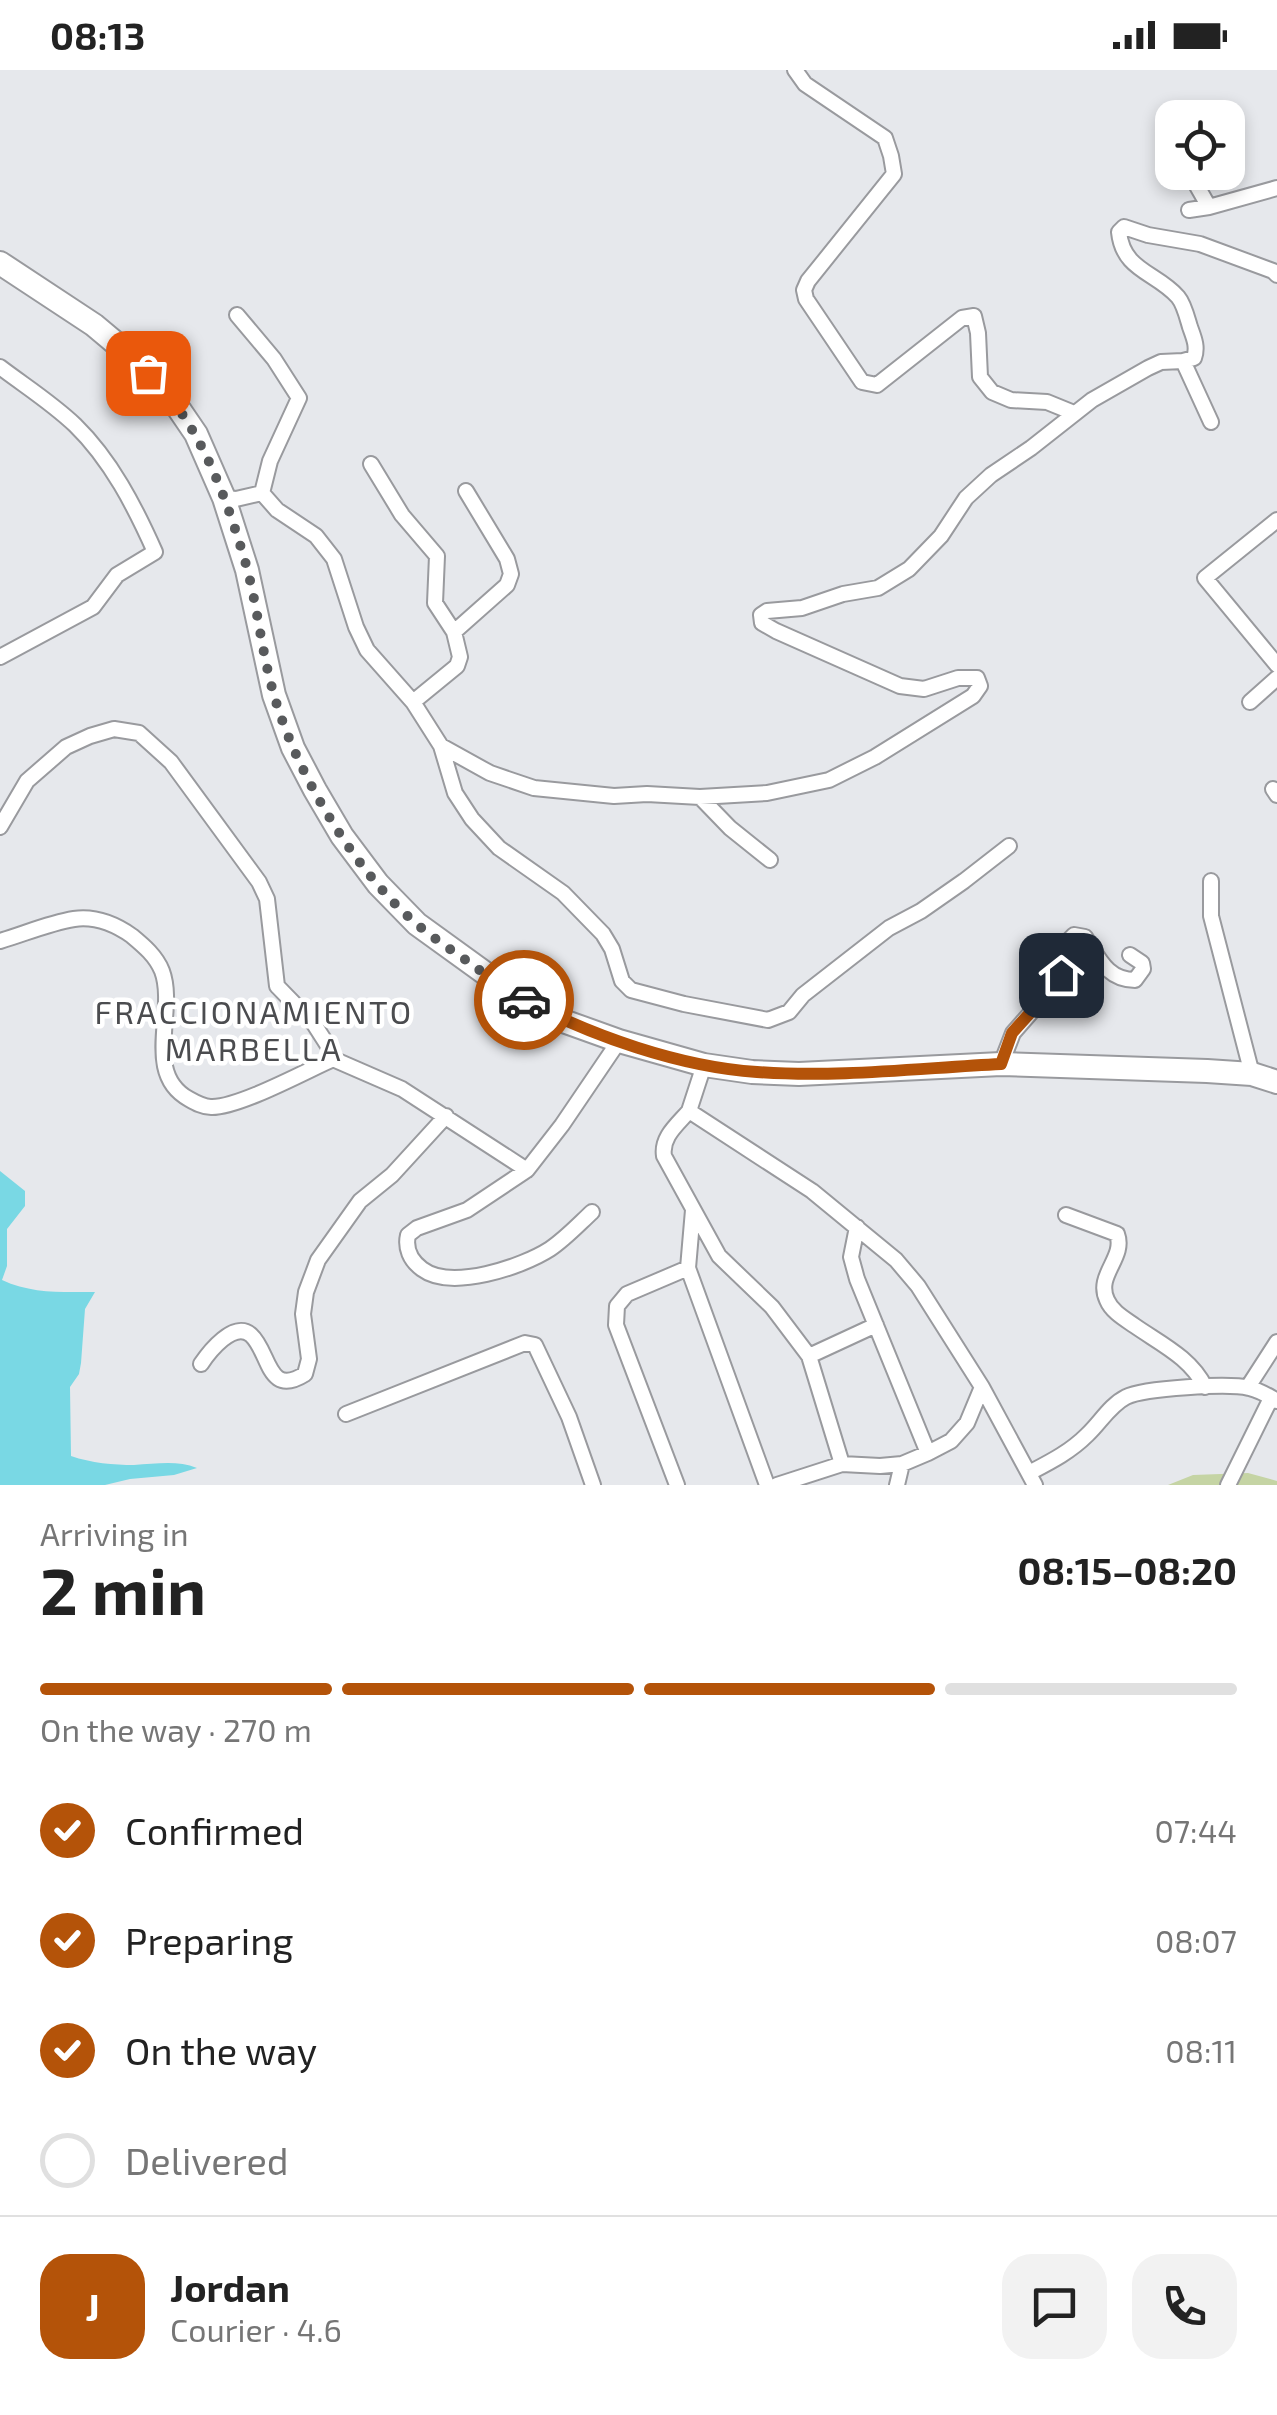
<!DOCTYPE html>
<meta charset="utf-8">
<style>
:root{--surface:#fff;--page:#f2f2f2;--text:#222;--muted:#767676;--line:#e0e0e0;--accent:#b45309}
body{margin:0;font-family:"Exo 2",sans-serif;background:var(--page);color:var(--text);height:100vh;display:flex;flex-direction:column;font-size:38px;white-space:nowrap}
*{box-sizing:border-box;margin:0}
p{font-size:32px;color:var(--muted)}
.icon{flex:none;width:55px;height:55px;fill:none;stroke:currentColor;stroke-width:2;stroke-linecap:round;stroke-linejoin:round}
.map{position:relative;height:1415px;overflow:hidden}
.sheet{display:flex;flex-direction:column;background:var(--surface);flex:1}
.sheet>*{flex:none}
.controls{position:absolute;left:1155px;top:30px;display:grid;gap:20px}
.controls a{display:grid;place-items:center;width:90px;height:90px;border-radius:20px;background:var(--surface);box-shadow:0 5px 15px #0003;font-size:50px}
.pin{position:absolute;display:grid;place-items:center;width:85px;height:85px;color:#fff;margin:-42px;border-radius:20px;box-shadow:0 5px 15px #0006}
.courier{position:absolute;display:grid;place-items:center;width:100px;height:100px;margin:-50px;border:8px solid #b45309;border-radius:50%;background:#fff;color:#222;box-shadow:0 2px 12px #0007}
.summary em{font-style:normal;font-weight:700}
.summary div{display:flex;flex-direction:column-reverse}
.summary{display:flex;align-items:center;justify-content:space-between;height:170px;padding:0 40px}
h1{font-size:65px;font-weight:700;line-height:75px}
.bar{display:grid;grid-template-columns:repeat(4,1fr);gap:15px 10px;align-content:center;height:120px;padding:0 40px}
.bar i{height:12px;border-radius:8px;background:var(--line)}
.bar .on{background:var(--accent)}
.bar p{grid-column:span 4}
.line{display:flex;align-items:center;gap:25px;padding:0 40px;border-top:2px solid var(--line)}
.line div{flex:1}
.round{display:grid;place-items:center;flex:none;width:105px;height:105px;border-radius:30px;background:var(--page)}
ol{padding:0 40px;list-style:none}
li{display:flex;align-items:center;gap:30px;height:110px}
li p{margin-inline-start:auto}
li .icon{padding:10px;border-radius:50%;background:var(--accent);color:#fff;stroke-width:4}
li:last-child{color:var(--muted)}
li i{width:55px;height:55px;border:5px solid var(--line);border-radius:50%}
.status{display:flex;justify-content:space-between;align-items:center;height:70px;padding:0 50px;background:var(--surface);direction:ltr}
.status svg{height:28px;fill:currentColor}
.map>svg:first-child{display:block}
.green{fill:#c5d4a4}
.water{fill:#79d8e4}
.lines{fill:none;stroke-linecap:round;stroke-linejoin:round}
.minor-casing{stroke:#999a9e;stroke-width:18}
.primary-casing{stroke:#999a9e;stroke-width:26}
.minor{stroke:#fff;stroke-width:14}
.primary{stroke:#fff;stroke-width:22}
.done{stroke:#585a5c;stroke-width:10;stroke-dasharray:0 18}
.route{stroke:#b45309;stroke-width:12}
.labels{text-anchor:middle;stroke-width:9;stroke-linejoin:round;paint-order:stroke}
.neighbourhood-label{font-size:32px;letter-spacing:2.5px;fill:#4b4c4f;stroke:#fff}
</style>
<div class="status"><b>08:13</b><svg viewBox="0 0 49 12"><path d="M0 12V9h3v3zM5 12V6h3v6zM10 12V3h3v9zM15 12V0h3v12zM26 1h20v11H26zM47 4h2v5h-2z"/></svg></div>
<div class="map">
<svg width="1277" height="1415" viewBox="0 0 1277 1415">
<rect width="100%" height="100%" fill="#e6e8ec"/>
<path class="green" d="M 1248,1403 L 1277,1411 L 1277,1415 L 1168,1415 L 1193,1405 Z"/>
<path class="water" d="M 0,1101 L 25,1121 L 25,1136 L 7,1159 L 7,1196 L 2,1210 C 32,1224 62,1222 95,1222 L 85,1239 L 81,1293 L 79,1304 L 70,1317 L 71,1386 C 91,1393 114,1395 134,1395 C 156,1394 177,1390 197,1398 L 174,1405 L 130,1409 L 105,1415 L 0,1415 Z"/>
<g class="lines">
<defs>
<path id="minor" d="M 795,0 L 805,14 L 885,68 L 891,86 L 894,104 L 808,211 L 804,220 L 806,229 L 862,312 L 877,315 L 962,248 L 974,246 L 978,263 L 980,307 L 992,322 L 1011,330 L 1047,332 L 1074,343
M 1169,72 L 1172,77
M 1189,102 L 1209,137
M 1189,140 L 1209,137 L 1277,118
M 237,245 L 274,289 L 299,328 L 270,391 L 262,423
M 1183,291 L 1194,288 C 1198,277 1194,268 1190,257 C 1187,247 1184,234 1178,227 C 1156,202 1123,201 1119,162 L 1124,157 L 1148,165 L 1200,174 L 1273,201 L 1277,205
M 0,297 C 25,316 52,333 75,355 C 111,390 135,437 155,482 L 117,505 L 93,537 L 0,587
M 371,394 L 402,445 L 437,486 L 435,533 L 454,562 L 460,587 L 457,596 L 413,632
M 262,423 L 277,440 L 316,466 L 334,489 L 356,557 L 367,580 L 413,632 L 441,676 L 455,723 L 472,749 L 499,778 L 563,823 L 603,864 L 612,879 L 622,911 L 631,920 L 684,934 L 768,950 L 789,942 L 803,925 L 889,858 L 921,841 L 964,811 L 1009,776
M 224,428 L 236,429 L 262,423
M 1277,450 L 1205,508 L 1277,595
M 454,562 L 507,515 L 511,504 L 507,489 L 466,421
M 1250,632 L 1277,608
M 441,676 L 490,703 L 534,718 L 614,726 L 647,724 L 700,727 L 767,723 L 829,710 L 875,687 L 973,626 L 980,616 L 977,608 L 958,608 L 924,619 L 900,616 L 776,561 L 762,553 L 761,545 L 767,541 L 802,538 L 843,524 L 878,518 L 909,499 L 941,466 L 966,428 L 991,405 L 1031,378 L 1092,330 L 1148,298 L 1161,292 L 1183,291 L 1211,352
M 1273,719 L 1277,725
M 700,727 L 730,758 L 770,790
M 0,757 L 27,711 L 66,677 L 90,666 L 114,659 L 139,663 L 171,692 L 259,812 L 267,829 L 277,916 L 314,954 L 330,979 L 333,989
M 1211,811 L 1211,846 L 1252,1004
M 0,871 C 24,864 49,853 74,849 C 95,846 115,854 132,866 C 144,876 156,886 162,901 C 177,941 142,1003 189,1029 C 196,1033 203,1037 211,1037 C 238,1038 306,1001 333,989
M 333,989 L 402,1019 L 527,1100
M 1001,994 L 1013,963 L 1055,915 L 1061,905 L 1069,870 L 1074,865 L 1085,867 C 1099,888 1107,910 1135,910 L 1143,899 L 1142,893 L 1130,885
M 704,995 L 689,1041 L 812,1121 L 896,1190 L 918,1216 L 982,1317 L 1035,1415
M 689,1041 C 677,1055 661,1067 664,1086 L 719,1186 L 772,1237 L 809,1286 L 842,1394
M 693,1140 L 688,1198 L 767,1415
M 592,1142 C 578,1155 565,1169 550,1179 C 522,1197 451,1221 422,1199 C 410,1190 405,1178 408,1165 L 417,1158 L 467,1140 L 527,1100 L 562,1055 L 619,971
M 1066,1145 L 1117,1164 C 1126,1188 1095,1205 1107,1230 C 1112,1242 1125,1249 1135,1256 C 1161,1274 1191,1288 1205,1317
M 857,1157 L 851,1187 L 857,1209 L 928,1383
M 809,1286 L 876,1255
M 201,1294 C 209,1282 234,1250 251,1265 C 270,1282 267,1328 305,1304 L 309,1289 L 303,1244 L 306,1222 L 318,1190 L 360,1131 L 392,1105 L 446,1046
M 1248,1317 L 1277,1272
M 346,1344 L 525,1273 L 535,1275 L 569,1347 L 593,1415
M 1029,1403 C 1050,1392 1070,1382 1087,1365 C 1100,1353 1110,1335 1126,1327 C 1144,1318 1229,1313 1249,1318 C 1259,1320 1269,1326 1277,1331
M 677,1415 L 616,1255 L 617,1236 L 627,1224 L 688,1198
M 777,1415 L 842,1394 L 880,1396 L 902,1394 L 928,1383 L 951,1371 L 967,1353 L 982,1317
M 897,1415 L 902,1394
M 1228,1415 L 1271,1328"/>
<path id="primary" d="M 0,193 L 94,255 L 131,286 L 166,320 L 196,364 L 224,428 L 247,500 L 274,625 L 293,678 L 315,720 L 342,766 L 378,814 L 417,854 L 518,927 L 566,952 L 619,971 L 704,995 L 752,1002 L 799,1004 L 1001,994 L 1207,1001 L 1252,1004 L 1277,1012"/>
</defs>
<use href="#minor" class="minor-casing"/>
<use href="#primary" class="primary-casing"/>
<use href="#minor" class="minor"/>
<use href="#primary" class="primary"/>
</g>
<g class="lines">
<path class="done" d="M 148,303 C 201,354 227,429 247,498 C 258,540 262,584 274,625 C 296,703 356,804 419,856 C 436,870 456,883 474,896 C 490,908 507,921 524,930"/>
<path class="route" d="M 524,930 C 592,966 680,997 757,1002 C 837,1008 920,998 1001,994 L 1012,963 L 1055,915 L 1061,905"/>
</g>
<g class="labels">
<g class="neighbourhood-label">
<text x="254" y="954">FRACCIONAMIENTO<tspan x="254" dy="37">MARBELLA</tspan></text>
</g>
</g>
</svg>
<div class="controls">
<a><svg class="icon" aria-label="locate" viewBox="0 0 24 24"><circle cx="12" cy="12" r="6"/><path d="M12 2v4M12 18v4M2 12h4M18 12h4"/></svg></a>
</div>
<div class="pin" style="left:148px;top:303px;background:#ea580c"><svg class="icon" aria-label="bag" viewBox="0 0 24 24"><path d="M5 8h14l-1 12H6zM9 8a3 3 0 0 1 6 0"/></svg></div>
<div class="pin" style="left:1061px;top:905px;background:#1f2937"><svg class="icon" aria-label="home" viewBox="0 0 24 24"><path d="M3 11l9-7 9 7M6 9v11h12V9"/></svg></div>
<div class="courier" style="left:524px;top:930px"><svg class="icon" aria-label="car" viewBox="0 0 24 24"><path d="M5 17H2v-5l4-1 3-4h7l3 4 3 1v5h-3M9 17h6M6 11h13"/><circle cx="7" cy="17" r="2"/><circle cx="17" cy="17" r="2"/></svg></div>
</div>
<section class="sheet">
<div class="summary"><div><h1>2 min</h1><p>Arriving in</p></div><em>08:15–08:20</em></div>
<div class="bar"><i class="on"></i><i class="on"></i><i class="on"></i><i></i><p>On the way · 270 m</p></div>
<ol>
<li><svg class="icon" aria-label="check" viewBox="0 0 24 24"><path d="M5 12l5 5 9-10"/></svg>Confirmed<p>07:44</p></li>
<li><svg class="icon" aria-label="check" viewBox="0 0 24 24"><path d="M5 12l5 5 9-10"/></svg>Preparing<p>08:07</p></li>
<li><svg class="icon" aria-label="check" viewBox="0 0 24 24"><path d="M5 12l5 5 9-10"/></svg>On the way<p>08:11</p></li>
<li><i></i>Delivered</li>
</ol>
<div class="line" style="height:180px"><b class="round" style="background:var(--accent);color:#fff">J</b><div><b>Jordan</b><p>Courier · 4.6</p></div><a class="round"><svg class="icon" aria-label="chat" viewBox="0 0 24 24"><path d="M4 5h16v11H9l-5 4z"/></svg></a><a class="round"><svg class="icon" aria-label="phone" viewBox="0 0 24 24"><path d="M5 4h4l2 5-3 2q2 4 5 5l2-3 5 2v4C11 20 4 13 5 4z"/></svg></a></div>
</section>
